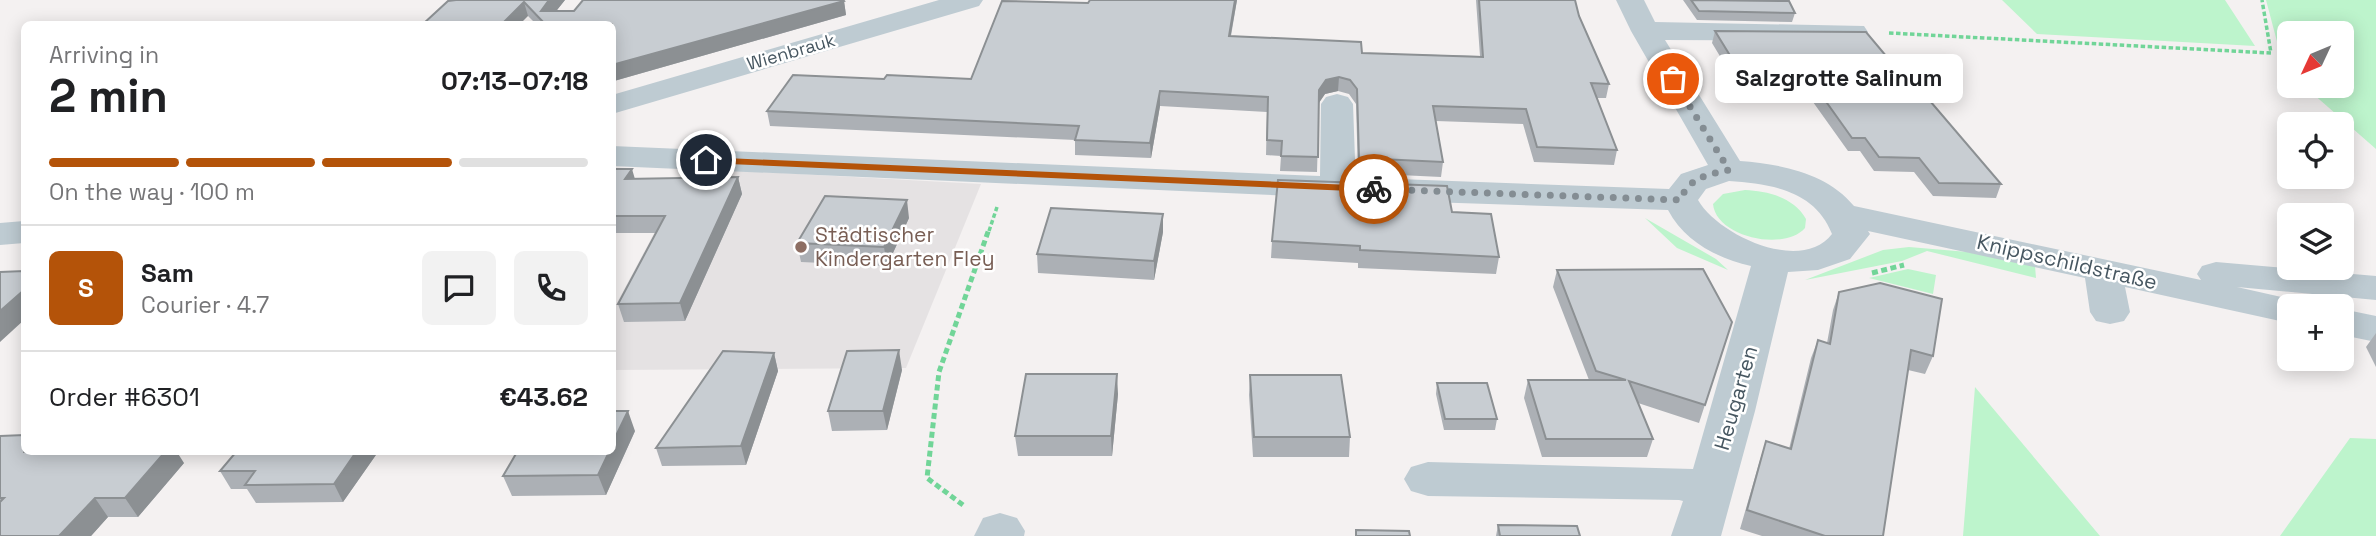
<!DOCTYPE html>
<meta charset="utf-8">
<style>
:root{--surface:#fff;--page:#f2f2f2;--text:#202124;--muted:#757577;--line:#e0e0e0;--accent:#b45309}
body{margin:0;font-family:"Space Grotesk",sans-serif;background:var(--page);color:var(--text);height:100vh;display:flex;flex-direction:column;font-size:26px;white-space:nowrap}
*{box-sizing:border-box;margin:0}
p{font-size:23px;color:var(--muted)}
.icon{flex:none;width:38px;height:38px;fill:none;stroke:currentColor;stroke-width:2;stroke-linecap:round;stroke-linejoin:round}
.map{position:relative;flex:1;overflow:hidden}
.panel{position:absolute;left:21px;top:21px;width:595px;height:434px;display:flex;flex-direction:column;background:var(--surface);border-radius:10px;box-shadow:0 4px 18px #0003}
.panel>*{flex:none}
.needle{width:46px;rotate:226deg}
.tools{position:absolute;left:2277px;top:21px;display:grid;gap:14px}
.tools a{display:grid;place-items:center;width:77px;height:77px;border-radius:10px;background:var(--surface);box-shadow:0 4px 18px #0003;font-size:35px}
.pin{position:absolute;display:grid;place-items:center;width:60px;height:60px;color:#fff;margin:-30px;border:4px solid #fff;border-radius:50%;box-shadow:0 2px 7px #0007}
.courier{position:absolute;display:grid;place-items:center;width:70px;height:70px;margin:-35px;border:5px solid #b45309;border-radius:50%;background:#fff;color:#222;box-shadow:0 2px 9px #0007}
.bubble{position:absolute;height:49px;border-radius:10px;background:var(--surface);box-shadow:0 4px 18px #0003;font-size:23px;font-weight:700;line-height:49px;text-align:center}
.head em{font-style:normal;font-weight:700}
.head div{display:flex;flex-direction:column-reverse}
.head{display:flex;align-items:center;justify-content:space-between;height:119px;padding:0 28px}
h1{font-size:46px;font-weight:700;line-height:52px}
.bar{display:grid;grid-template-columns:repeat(4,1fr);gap:10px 7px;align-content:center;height:84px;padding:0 28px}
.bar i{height:9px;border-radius:5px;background:var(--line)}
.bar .on{background:var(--accent)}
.bar p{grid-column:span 4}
.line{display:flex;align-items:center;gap:18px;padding:0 28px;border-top:2px solid var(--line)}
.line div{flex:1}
.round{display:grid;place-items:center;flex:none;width:74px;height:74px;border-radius:10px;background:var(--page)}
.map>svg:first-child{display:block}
.education{fill:#e5e2e3}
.green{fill:#bdf4cc}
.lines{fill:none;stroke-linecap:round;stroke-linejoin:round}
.path-far1{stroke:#71d598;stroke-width:3.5;stroke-dasharray:4.5 2.5;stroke-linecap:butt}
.path{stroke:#71d598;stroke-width:5;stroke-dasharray:6 3.5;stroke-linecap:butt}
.minor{fill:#becbd2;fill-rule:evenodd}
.wall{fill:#acb0b5}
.shaded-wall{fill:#8c9093}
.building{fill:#c8cdd2;stroke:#8c9093;stroke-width:2}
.route{fill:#b45309}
.done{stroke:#848d93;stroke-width:7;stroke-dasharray:0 12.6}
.education-dot{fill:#8d6e63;stroke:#fff;stroke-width:2.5}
.labels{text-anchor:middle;stroke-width:5;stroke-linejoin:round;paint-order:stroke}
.far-street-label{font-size:18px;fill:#475761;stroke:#fff}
.education-label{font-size:21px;fill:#785e54;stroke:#fff;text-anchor:start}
.street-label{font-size:21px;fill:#475761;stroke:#fff}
</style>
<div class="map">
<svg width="2376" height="536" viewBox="0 0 2376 536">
<rect width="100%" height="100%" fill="#f4f1f1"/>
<path class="education" d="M 689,168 L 981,184 L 906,368 L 613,370 L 613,310 Z"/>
<path class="green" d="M 2002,0 L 2225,0 L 2255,46 L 2037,34 Z
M 2266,0 L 2376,0 L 2376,149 L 2304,86 L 2342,86 L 2342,33 L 2289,33 L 2289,72 L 2284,68 Z
M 1745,190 C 1767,191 1794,197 1806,219 L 1805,228 C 1784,252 1716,237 1713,204 L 1723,194 Z
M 1645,218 L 1716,259 L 1728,270 L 1677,248 Z
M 1909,247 L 1968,252 L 2035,266 L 2036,278 L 1927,251 L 1902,261 L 1805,280 L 1883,250 Z
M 1908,269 L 1936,275 L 1933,294 L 1869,278 Z
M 1975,387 L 2100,536 L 1963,536 Z
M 2350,438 L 2376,439 L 2376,536 L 2280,536 Z"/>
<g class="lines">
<path class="path-far1" d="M 1889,33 L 2271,53 L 2262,0
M 989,231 L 997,207"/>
<path class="path" d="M 1872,273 L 1904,265
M 963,505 L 927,478 L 939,372 L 989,229"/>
<path class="minor" d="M 939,0 L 983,0 L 979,6 L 612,114 L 612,95 Z
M 1616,0 L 1644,0 L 1655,22 L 1864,26 L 1868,32 L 1864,38 L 1854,41 L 1665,40 L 1740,161 C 1781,164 1827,173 1854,206 L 2201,280 L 2197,274 L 2202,266 L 2216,262 L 2376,276 L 2376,300 L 2237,287 L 2303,302 L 2306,306 L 2289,306 L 2289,323 L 2125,287 L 2130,312 L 2124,321 L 2110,324 L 2096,321 L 2090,312 L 2085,278 L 1868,231 L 1870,234 L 1850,259 L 1818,270 L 1788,272 L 1755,411 L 1721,536 L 1671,536 L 1683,501 L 1679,500 L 1428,496 L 1411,491 L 1404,479 L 1411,467 L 1428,462 L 1693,469 L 1751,266 C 1717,258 1685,242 1668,210 L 1398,201 L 1385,198 L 1380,190 L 1385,182 L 1398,179 L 1669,189 L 1681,174 L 1708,165 L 1631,31 ZM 1729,181 C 1771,184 1815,190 1832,234 C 1801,274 1718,235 1698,200 L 1706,189 Z
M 1337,94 L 1348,97 L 1353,104 L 1356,187 L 1350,194 L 1338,198 L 612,166 L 612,146 L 1320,176 L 1321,104 L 1326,97 Z
M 24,221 L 24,243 L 0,245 L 0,223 Z
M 2342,309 L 2376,316 L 2376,342 L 2342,335 Z
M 1000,513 L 1017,518 L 1025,531 L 1024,536 L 974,536 L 983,518 Z"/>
</g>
<path class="wall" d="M 565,0 L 556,11 L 844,1 L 846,15 L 614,81 L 612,79 L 612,24 L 536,24 L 528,16 L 448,1 Z
M 1090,0 L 1237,0 L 1231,36 L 1362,53 L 1480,56 L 1476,0 L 1575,0 L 1579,16 L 1609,84 L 1606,98 L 1596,98 L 1617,150 L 1614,165 L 1534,162 L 1523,124 L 1436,121 L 1443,162 L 1441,177 L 1358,173 L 1356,104 L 1349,94 L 1338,91 L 1325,94 L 1319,103 L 1317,172 L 1280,171 L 1281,156 L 1266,155 L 1267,112 L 1160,106 L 1151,158 L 1075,155 L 1075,140 L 770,126 L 767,111 L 884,79 L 971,79 L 1088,3 Z
M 1683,0 L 1773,0 L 1795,13 L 1792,22 L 1697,20 Z
M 1715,31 L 1907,81 L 2001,184 L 1996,198 L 1933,196 L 1914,172 L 1874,171 L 1860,151 L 1848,151 L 1813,102 L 1747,101 L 1712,43 Z
M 612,169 L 635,179 L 738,177 L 742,194 L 685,321 L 624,322 L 618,304 L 656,233 L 612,233 Z
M 1452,212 L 1499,257 L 1496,274 L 1358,268 L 1358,263 L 1271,258 L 1272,241 Z
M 909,218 L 887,266 L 801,262 L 797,243 Z
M 1163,232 L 1154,280 L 1038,273 L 1037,254 Z
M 1557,270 L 1732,322 L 1699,423 L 1638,403 L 1653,439 L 1647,457 L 1542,457 L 1524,398 L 1528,380 L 1589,380 L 1553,287 Z
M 1839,292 L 1933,356 L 1925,374 L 1908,370 L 1883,536 L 1762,536 L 1740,529 L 1760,460 L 1766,441 L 1789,449 L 1811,358 L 1818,340 L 1827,343 L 1833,310 Z
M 2376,333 L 2376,367 L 2366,347 Z
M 774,353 L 778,371 L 746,465 L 662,466 L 656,448 Z
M 902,370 L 887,430 L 832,431 L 828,411 Z
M 1250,375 L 1350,437 L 1349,457 L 1253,457 L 1249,395 Z
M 1437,383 L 1497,419 L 1495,430 L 1444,430 L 1436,394 Z
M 1118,394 L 1112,456 L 1018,456 L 1015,436 Z
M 635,431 L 606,495 L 512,496 L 503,476 Z
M 0,436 L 184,463 L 138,517 L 108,517 L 91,536 L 0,536 Z
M 378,452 L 343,502 L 256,503 L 247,489 L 231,489 L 220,471 Z
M 1498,525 L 1580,536 L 1496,536 Z"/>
<path class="shaded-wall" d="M 549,0 L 565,0 L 546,24 L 541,11 Z
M 1235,0 L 1237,0 L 1228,50 L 1229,36 Z
M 844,1 L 846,15 L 614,81 L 612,76 L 612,65 Z
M 524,2 L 528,16 L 520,24 L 502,24 Z
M 1339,77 L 1338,91 L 1325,94 L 1318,104 L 1319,90 L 1326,80 Z
M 1160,91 L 1160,106 L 1151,158 L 1150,143 Z
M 632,169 L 637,186 L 625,179 Z
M 738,177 L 742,194 L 685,321 L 680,303 Z
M 907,200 L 909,218 L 887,266 L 884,247 Z
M 1163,214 L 1163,232 L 1154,280 L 1154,261 Z
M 24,290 L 24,320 L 0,342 L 0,311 Z
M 899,350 L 902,370 L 887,430 L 883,411 Z
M 774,353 L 778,371 L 746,465 L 741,446 Z
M 1117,374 L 1118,394 L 1112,456 L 1111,436 Z
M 628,411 L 635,431 L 606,495 L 598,475 L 609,452 L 612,452 L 612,444 Z
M 165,452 L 177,452 L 184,463 L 138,517 L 125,498 Z
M 356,452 L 378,452 L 343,502 L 334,484 Z
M 95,498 L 108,517 L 91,536 L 59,536 Z"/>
<path class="building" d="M 456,0 L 549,0 L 541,11 L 574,11 L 583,0 L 843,0 L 844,1 L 612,65 L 612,24 L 545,24 L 524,2 L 502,24 L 423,24 L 448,1 Z
M 1090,0 L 1235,0 L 1229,36 L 1361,42 L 1362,53 L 1483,57 L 1479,0 L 1575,0 L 1579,16 L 1609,84 L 1591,83 L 1617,150 L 1537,147 L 1526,109 L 1433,106 L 1443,162 L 1359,158 L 1357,89 L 1350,80 L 1339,77 L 1326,80 L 1319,90 L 1318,157 L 1281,156 L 1282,141 L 1267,140 L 1268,97 L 1160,91 L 1150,143 L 1075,140 L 1079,126 L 767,111 L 793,75 L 884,79 L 887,75 L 971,79 L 1002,1 L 1088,3 Z
M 1691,0 L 1789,1 L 1795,13 L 1699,11 Z
M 1715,31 L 1866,32 L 1907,81 L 1913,81 L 2001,184 L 1939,183 L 1919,158 L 1879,157 L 1865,138 L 1852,138 L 1817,89 L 1750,88 Z
M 612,169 L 632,169 L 625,179 L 738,177 L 680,303 L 618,304 L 665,216 L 612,216 Z
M 1278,180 L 1447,186 L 1452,212 L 1491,214 L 1499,257 L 1360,250 L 1360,246 L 1272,241 Z
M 825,196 L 907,200 L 884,247 L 797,243 Z
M 1051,208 L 1163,214 L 1154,261 L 1037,254 Z
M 1703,269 L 1732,322 L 1705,405 L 1629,381 L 1653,439 L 1546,439 L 1528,380 L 1626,380 L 1596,371 L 1557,270 Z
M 24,271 L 24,290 L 0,311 L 0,272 Z
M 1880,283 L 1942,299 L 1933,356 L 1911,350 L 1883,536 L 1825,536 L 1747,510 L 1766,441 L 1791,449 L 1818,340 L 1830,344 L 1839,292 Z
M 899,350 L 883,411 L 828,411 L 847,351 Z
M 723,351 L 774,353 L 741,446 L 656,448 Z
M 1026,374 L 1117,374 L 1111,436 L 1015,436 Z
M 1250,375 L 1341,375 L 1350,437 L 1254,437 Z
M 1437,383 L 1487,383 L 1497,419 L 1445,419 Z
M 612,411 L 628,411 L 612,444 Z
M 24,435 L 24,452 L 165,452 L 125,498 L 95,498 L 59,536 L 0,536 L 0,502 L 4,498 L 0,498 L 0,436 Z
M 236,452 L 356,452 L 334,484 L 245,485 L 255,471 L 220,471 Z
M 517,452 L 609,452 L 598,475 L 503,476 Z
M 1498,525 L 1577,526 L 1580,536 L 1500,536 Z
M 1356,530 L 1409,531 L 1410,536 L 1356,536 Z"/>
<path class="route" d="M 703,157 L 1374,186 L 1380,189 L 1374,192 L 706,163 Z"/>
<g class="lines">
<path class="done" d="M 1374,189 L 1680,200 C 1690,177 1706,175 1729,170 L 1673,79"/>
</g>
<circle class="education-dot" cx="801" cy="247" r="7"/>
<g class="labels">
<g class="far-street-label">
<text transform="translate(791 52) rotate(-16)" y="6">Wienbrauk</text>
</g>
<g class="education-label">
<text x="815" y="242">Städtischer<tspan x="815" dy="24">Kindergarten Fley</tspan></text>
</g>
<g class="street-label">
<text transform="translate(2067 262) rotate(13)" y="7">Knippschildstraße</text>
<text transform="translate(1736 398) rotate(-74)" y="7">Heugarten</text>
</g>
</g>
</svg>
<div class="tools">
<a><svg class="needle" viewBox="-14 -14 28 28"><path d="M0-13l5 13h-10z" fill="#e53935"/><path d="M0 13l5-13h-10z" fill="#757577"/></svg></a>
<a><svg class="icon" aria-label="locate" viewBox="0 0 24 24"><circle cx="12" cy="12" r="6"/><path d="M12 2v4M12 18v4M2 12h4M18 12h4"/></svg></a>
<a><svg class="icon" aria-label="layers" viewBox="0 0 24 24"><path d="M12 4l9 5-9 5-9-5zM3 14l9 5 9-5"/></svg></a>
<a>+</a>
</div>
<div class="pin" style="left:1673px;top:79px;background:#ea580c"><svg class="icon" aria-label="bag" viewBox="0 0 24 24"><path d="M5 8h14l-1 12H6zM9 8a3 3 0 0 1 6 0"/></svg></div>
<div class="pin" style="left:706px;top:160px;background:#1f2937"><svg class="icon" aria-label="home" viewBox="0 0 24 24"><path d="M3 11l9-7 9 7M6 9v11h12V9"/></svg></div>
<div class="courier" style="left:1374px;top:189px"><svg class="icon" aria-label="bike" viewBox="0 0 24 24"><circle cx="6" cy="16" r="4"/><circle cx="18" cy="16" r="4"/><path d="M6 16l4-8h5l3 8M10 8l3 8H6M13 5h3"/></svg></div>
<div class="bubble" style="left:1715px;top:54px;width:248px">Salzgrotte Salinum</div>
<section class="panel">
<div class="head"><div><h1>2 min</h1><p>Arriving in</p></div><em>07:13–07:18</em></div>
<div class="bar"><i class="on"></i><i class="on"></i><i class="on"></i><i></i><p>On the way · 100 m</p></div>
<div class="line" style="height:126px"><b class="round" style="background:var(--accent);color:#fff">S</b><div><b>Sam</b><p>Courier · 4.7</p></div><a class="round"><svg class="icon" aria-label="chat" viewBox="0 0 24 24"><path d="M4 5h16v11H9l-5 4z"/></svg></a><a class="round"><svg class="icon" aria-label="phone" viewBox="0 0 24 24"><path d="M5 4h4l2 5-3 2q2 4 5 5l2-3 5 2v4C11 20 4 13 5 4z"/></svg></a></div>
<div class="line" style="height:91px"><div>Order #6301</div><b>€43.62</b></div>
</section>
</div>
